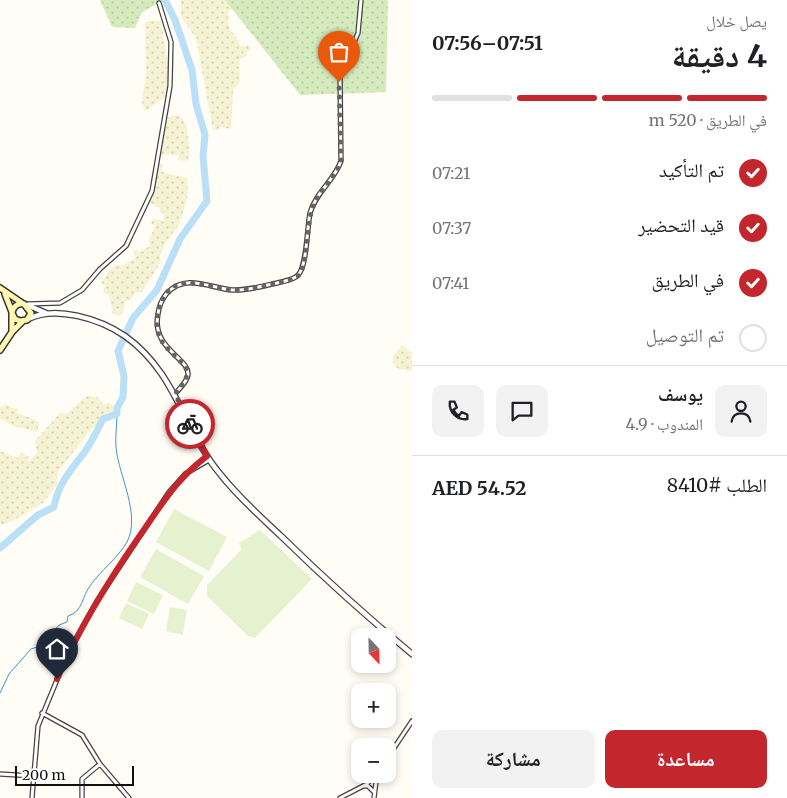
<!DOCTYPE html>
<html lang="ar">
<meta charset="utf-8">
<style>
:root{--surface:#fff;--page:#f2f2f2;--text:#202124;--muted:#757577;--line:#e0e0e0;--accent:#c4262e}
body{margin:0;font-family:Merriweather,"Noto Naskh Arabic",serif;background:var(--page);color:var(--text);direction:rtl;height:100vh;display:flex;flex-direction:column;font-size:19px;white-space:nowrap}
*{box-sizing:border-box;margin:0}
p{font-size:16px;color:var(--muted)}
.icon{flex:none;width:28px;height:28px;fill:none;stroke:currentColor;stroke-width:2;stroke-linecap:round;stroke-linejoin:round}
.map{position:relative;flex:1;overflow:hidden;direction:ltr}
.side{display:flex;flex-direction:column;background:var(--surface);width:375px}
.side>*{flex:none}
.needle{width:32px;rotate:158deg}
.fabs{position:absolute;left:351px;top:628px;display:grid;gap:10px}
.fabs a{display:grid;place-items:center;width:45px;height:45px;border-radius:10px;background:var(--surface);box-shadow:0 2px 8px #0003;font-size:25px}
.scale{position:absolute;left:15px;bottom:12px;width:119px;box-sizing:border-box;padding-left:5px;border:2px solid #111;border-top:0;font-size:14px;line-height:18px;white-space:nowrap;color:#111;-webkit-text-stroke:4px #fff;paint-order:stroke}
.pin{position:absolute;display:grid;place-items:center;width:42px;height:42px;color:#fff;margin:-51px -21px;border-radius:50% 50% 50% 0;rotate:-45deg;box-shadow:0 0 5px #0007}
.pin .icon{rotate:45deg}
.courier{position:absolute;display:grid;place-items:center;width:50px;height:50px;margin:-25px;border:4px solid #c4262e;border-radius:50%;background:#fff;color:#222;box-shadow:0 1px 6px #0007}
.head em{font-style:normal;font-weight:700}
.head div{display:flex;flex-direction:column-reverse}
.head{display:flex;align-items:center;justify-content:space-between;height:85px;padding:0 20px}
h1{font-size:32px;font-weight:700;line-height:38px}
.bar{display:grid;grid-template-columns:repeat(4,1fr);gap:8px 5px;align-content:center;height:60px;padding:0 20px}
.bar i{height:6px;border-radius:4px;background:var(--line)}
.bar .current{background:var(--accent)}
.bar p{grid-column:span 4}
.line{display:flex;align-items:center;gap:12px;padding:0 20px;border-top:1px solid var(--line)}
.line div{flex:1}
.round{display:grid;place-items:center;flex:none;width:52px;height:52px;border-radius:10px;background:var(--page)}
ol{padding:0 20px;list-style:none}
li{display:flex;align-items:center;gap:15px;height:55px}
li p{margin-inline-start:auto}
li .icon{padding:5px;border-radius:50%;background:var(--accent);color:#fff;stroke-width:4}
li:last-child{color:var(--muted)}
li i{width:28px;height:28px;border:2px solid var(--line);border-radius:50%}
.action{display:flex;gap:10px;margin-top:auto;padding:10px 20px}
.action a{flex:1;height:58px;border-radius:10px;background:var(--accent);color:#fff;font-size:20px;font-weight:700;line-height:58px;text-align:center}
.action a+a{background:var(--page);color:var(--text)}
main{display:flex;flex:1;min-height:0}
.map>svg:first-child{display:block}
.farmland{fill:url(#farmland-dots)}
.grass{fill:url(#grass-dots)}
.pitch{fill:#e6f2cf}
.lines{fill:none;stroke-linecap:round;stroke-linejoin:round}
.stream{stroke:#3f96cf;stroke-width:1}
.river{stroke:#b9e0f7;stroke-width:7}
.minor-casing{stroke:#444;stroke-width:5.5}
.tertiary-casing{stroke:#444;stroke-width:7}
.secondary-casing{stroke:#333;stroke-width:8}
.minor{stroke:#fff;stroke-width:3}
.tertiary{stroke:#fff;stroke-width:4.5}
.secondary{stroke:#fff6b0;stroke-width:5}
.done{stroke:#646461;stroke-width:5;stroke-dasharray:0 9}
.route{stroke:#c4262e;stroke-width:6}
</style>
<main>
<section class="side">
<div class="head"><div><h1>4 دقيقة</h1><p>يصل خلال</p></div><em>07:51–07:56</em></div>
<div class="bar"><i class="current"></i><i class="current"></i><i class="current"></i><i></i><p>في الطريق · 520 m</p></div>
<ol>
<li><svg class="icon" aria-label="check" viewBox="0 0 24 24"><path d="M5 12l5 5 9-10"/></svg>تم التأكيد<p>07:21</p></li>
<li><svg class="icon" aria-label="check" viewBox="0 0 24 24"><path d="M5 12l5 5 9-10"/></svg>قيد التحضير<p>07:37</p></li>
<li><svg class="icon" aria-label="check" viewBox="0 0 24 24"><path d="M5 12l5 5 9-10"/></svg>في الطريق<p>07:41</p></li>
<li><i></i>تم التوصيل</li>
</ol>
<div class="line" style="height:90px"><a class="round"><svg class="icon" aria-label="person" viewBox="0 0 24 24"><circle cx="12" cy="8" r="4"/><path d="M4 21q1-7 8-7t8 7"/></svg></a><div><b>يوسف</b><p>المندوب · 4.9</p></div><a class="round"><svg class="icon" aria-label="chat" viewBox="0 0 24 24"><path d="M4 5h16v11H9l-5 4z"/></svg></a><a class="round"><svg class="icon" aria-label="phone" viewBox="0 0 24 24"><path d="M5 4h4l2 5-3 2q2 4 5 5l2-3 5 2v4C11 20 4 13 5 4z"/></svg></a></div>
<div class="line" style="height:65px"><div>الطلب #8410</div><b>AED 54.52</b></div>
<div class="action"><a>مساعدة</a><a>مشاركة</a></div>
</section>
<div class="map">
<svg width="412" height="798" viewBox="0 0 412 798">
<defs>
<pattern id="farmland-dots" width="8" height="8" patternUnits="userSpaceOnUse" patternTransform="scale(1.25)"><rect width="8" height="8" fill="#f6f3d4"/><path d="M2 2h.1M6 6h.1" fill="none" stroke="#d2cfb5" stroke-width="1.8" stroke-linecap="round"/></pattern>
<pattern id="grass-dots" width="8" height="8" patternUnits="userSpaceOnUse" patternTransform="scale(1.25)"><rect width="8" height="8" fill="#d5ebbd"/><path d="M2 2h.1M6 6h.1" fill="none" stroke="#b6c8a1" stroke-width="1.8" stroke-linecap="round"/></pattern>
</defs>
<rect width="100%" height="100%" fill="#fffdf5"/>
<path class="farmland" d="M 181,0 L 235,0 L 238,16 L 233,10 L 229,10 L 228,22 L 231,32 L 235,34 L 241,47 L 248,45 L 250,50 L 246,53 L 247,56 L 239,60 L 240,83 L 233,90 L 231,129 L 221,127 L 218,130 L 213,130 L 196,38 L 181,17 Z
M 148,21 L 161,21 L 169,69 L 166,96 L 146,111 L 144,110 L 142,102 L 146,75 L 145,23 Z
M 179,115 L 186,123 L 190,151 L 188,160 L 183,161 L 178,160 L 179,155 L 159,155 L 168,117 Z
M 158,160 L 163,165 L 162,172 L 187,178 L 188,195 L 179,225 L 166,242 L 160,256 L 161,262 L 142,292 L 135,293 L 131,300 L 124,301 L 125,306 L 121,316 L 113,314 L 109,295 L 103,292 L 105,285 L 101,283 L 108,272 L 117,264 L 122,266 L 136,257 L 133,251 L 137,249 L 138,252 L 150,246 L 149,240 L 155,226 L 151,224 L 153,218 L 163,221 L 165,214 L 159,211 L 160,208 L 150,203 Z
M 402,345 L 412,353 L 412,371 L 398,369 L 393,363 L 393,356 Z
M 87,396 L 97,397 L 104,405 L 108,403 L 113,405 L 114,413 L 92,428 L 57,473 L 57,485 L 43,503 L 11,522 L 0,525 L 0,451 L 18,458 L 21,452 L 28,457 L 28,463 L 37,453 L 35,441 L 60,413 L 66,414 Z
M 6,404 L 11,408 L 17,408 L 17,413 L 36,420 L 39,423 L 37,432 L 13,426 L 0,418 L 0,406 L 2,407 Z"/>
<path class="grass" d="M 100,0 L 164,0 L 142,12 L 135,28 L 112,27 Z
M 225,0 L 388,0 L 386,92 L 300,95 Z"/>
<path class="pitch" d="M 174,509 L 227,537 L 209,571 L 156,542 Z
M 260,530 L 312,579 L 255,638 L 248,636 L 207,596 L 207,585 L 242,549 L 239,543 Z
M 156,549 L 204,576 L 188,604 L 140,577 Z
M 136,582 L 163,595 L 154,614 L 127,601 Z
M 126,603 L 149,614 L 142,629 L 119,618 Z
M 170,607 L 187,610 L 183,635 L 166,631 Z"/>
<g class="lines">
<path class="stream" d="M 0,693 L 9,674 L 31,649 L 43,645 L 59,625 L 67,622 L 68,616 C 83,612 82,596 90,586 C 101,570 117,559 127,542 C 141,515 119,476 116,448 C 115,437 117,425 117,414"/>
<path class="river" d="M 0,548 L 38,515 L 54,507 C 58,484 70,471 84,453 C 91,443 97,431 103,419 L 117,414 L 117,408 L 123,397 L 124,376 L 118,351 L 133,318 L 157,290 L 180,239 L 207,201 L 203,156 L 205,135 L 196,104 L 192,70 L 175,20 L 165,0"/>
<defs>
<path id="minor" d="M 28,304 L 60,303 L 82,290 L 100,269 L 126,246 L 152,191 L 170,86 L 171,42 L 159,3
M 175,394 C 179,389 187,382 188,375 C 190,358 151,349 158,314 C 159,306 162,299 167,293 C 186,273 210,288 232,290 C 247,291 263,286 277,283 C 284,281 294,280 298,275 C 307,267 307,227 310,213 C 316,192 334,181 341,161 L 340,75 L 358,33 L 361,0
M 193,468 L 207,457
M 42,713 L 82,735 L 100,764 L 129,798
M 388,757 L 412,721
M 0,774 L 33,776
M 363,786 L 368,786 L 374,792
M 32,798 L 38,726 L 68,653 L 97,601 L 169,492 L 185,474 L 209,460
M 82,798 L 82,779 L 100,764
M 340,798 L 367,784 L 375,774
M 374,798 L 377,774"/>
<path id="tertiary" d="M 27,305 L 46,313
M 28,319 C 56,305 100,319 125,336 C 177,373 183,430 221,475 C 239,498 261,517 282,537 C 324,578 367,617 412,654"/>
<path id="secondary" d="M 0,288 L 22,303
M 5,294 L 12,312
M 12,332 C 12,326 12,319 12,313 C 13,306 18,303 24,304 L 31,313 L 27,320 L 20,321 L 15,319 L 12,313
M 0,350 L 12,332 L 23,321"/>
</defs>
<use href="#minor" class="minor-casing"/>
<use href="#tertiary" class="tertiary-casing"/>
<use href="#secondary" class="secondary-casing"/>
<use href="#minor" class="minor"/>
<use href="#tertiary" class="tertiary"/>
<use href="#secondary" class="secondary"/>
</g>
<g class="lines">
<path class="done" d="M 190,424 L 175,394 L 186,380 L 187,370 C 180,357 164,350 159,335 C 155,326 157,315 160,305 C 173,269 207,288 233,290 C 248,290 263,286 278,283 C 284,281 294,280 299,275 C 307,266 307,227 311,213 C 316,192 334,181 341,161 L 339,82"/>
<path class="route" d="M 57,679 C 80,626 110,578 143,531 C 164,501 177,479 207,456 L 190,424"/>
</g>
</svg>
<div class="fabs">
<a><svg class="needle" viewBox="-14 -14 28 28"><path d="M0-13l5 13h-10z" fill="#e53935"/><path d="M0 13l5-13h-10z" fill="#757577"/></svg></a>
<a>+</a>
<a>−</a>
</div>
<div class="scale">200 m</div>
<div class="pin" style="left:339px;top:82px;background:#ea580c"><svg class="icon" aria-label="bag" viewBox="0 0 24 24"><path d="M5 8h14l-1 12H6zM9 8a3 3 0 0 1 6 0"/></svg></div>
<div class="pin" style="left:57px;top:679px;background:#1f2937"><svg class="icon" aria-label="home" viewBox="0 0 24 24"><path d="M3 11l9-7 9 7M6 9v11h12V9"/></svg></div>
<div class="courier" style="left:190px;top:424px"><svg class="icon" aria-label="bike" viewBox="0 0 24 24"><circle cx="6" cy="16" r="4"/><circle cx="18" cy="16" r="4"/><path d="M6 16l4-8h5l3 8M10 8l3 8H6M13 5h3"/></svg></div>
</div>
</main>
